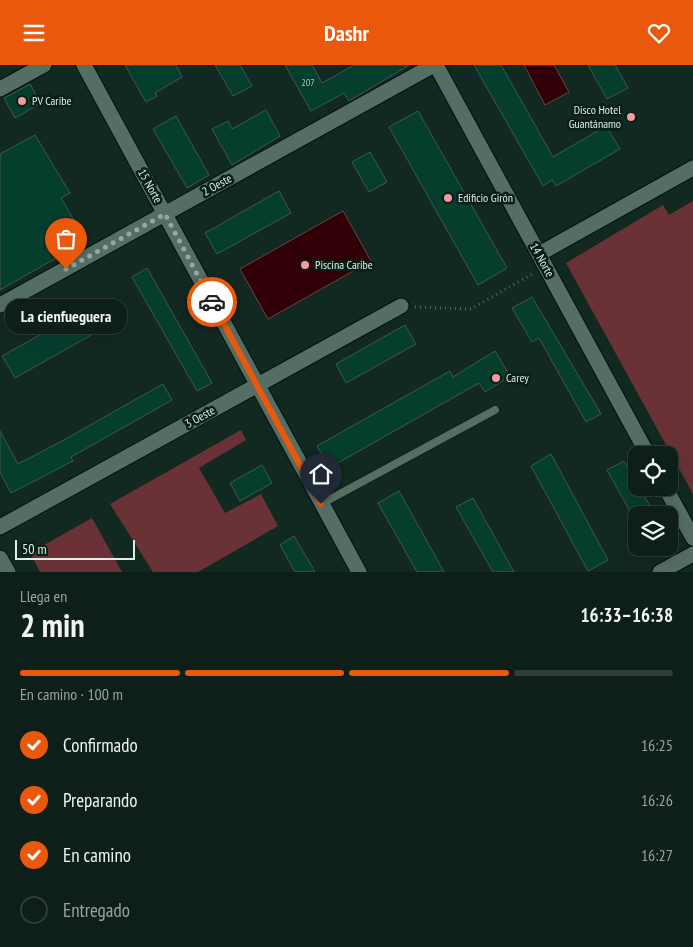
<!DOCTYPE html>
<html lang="es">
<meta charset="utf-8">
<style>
:root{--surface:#0e1f19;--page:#172722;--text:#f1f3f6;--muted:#9ba2a2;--line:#2e3d38;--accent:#ea580c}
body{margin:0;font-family:"PT Sans Narrow",sans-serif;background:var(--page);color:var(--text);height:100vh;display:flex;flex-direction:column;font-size:19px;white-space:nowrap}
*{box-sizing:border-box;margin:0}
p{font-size:16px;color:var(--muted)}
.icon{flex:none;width:28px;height:28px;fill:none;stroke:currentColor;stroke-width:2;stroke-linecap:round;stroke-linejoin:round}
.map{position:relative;height:507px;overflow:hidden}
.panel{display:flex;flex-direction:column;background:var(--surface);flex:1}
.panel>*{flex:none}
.controls{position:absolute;left:628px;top:381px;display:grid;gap:10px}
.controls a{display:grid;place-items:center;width:50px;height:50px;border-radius:10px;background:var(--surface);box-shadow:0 5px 20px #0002,0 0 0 1px var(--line);font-size:25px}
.scale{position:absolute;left:15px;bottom:12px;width:120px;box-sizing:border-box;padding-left:5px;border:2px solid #dfede7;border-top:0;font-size:14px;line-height:18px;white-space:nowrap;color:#dfede7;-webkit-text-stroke:4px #081f17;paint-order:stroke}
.pin{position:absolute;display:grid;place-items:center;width:42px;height:42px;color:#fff;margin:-51px -21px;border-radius:50% 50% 50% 0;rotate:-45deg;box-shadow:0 0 5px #0007}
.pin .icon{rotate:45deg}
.courier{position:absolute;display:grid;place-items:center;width:50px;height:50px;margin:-25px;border:4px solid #ea580c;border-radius:50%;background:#fff;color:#222;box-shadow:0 1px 6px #0007}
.bubble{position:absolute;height:35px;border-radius:15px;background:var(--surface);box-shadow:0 5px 20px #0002,0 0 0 1px var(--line);font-size:16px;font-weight:700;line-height:35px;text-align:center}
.overview em{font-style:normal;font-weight:700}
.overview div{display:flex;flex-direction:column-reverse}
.overview{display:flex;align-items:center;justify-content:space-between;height:85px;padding:0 20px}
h1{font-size:32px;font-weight:700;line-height:38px}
.bar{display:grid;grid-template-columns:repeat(4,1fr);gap:8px 5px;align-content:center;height:60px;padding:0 20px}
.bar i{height:6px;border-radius:4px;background:var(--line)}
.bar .current{background:var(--accent)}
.bar p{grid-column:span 4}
ol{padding:0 20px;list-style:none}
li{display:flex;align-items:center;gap:15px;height:55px}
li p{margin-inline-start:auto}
li .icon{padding:5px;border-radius:50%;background:var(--accent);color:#fff;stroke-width:4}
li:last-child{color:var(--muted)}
li i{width:28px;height:28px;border:2px solid var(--line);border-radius:50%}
header{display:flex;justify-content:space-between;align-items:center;height:65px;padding:0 20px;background:var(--accent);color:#fff;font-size:22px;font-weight:700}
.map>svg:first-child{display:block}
.green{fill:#6a3236}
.water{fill:#300006;stroke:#64474a}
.building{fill:#063e2e;stroke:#41594f}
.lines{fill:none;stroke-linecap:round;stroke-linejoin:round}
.lane-casing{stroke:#00110a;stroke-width:9}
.street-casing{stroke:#00110a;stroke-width:17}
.path{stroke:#52665f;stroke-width:3;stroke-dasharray:1 4;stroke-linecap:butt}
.lane{stroke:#556e64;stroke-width:8}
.street{stroke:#556e64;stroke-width:15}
.done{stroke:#97a8a2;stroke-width:5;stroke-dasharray:0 9}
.route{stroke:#ea580c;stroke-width:6}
.poi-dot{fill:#f49b9f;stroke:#081f17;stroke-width:2}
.labels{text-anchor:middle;stroke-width:5;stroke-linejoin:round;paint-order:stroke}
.number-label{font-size:10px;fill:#a9c1b9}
.poi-label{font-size:12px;fill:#dfede7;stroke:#081f17;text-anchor:start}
.street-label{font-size:12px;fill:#dfede7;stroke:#081f17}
</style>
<header><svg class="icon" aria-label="menu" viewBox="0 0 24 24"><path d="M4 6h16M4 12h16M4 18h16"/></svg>Dashr<svg class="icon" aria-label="heart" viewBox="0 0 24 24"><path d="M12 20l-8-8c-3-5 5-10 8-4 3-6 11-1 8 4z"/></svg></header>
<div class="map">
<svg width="693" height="507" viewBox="0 0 693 507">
<rect width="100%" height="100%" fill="#122921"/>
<path class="green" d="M 693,136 L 693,429 L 566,198 L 663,140 L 669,150 Z
M 241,365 L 246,375 L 199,403 L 225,448 L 261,429 L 278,461 L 198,507 L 153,507 L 110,439 Z
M 92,453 L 122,507 L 40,507 L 30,488 Z"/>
<path class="water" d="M 524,0 L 554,0 L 569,27 L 545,40 Z
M 343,146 L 371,196 L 268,254 L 240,204 Z"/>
<path class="building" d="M 125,0 L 176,0 L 182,12 L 155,28 L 157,31 L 146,37 Z
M 215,0 L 240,0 L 252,21 L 233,31 Z
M 285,0 L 312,0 L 322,18 L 354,0 L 409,0 L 349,36 L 344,28 L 311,46 Z
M 474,0 L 501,0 L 553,92 L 606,61 L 620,84 L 556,121 L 552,115 L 543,121 Z
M 588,0 L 615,0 L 628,23 L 607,34 Z
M 30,19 L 38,34 L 36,41 L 15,53 L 4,33 Z
M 266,45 L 280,71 L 232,100 L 212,64 L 228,56 L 232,64 Z
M 418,46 L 507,203 L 478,220 L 389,62 Z
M 176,51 L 209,110 L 187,123 L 153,64 Z
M 35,70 L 70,128 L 61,133 L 86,176 L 0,225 L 0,89 Z
M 370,87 L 387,117 L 369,127 L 352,97 Z
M 279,126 L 291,148 L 217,189 L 205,168 Z
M 147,203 L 212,318 L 197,326 L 132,212 Z
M 532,232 L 601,349 L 586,357 L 539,273 L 532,277 L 512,243 Z
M 97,238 L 109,260 L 15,313 L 2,291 Z
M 405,260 L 416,279 L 346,318 L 336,299 Z
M 495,286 L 510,311 L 485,327 L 479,318 L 329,403 L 317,381 L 450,306 L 453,312 Z
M 163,319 L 172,335 L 71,392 L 73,396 L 11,428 L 0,407 L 0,366 L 18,399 L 62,376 Z
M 551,389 L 608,495 L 588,506 L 531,401 Z
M 624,396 L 636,417 L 636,422 L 639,422 L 655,450 L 632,450 L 607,405 Z
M 262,400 L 272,418 L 240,436 L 230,418 Z
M 399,426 L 444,507 L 417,507 L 378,438 Z
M 473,433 L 514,507 L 493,507 L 456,442 Z
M 294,471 L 315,507 L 295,507 L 280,480 Z"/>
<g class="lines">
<defs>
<path id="lane" d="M 321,439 L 495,345"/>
<path id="street" d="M 84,0 L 359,507
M 436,0 L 648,390
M 0,24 L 44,0
M 539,189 L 693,103
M 0,240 L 434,0
M 665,422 L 693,473
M 0,462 L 401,241
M 0,493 L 8,507
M 660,507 L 693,489"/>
</defs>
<use href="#lane" class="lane-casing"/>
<use href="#street" class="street-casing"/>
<path class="path" d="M 415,242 L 471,244 L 534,208"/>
<use href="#lane" class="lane"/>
<use href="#street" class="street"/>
</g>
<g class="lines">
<path class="done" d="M 66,204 L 165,149 L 212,237"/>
<path class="route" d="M 212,237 L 321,439"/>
</g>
<g class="poi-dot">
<circle cx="22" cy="36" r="5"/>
<circle cx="631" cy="52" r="5"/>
<circle cx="448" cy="133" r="5"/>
<circle cx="305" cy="200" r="5"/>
<circle cx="496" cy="313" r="5"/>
</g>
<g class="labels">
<g class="number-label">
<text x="308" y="21">207</text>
</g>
<g class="poi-label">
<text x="32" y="40">PV Caribe</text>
<text x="621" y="49" text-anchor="end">Disco Hotel<tspan x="621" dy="14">Guantánamo</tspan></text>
<text x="458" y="137">Edificio Girón</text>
<text x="315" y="204">Piscina Caribe</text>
<text x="506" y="317">Carey</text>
</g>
<g class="street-label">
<text transform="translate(217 120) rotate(-29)" y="4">2 Oeste</text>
<text transform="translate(150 121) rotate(61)" y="4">15 Norte</text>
<text transform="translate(542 195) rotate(61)" y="4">14 Norte</text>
<text transform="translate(200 352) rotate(-29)" y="4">3 Oeste</text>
</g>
</g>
</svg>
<div class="controls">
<a><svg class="icon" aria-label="locate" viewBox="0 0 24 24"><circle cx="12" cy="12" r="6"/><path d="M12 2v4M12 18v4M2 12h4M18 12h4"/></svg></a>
<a><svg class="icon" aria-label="layers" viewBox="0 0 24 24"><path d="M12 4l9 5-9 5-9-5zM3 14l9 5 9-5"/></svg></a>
</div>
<div class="scale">50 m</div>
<div class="pin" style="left:66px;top:204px;background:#ea580c"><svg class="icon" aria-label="bag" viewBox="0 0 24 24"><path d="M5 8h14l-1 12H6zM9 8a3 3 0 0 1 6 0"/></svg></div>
<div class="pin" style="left:321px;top:439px;background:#1f2937"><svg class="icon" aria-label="home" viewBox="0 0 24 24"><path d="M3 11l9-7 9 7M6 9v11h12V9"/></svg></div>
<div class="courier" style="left:212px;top:237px"><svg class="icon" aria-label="car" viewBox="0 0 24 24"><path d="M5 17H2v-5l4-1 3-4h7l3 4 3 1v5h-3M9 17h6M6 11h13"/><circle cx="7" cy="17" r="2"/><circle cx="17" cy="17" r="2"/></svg></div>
<div class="bubble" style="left:5px;top:234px;width:122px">La cienfueguera</div>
</div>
<section class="panel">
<div class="overview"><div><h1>2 min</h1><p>Llega en</p></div><em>16:33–16:38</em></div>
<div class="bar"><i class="current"></i><i class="current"></i><i class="current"></i><i></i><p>En camino · 100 m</p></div>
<ol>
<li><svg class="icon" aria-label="check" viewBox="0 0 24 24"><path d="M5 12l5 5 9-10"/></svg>Confirmado<p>16:25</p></li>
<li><svg class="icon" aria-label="check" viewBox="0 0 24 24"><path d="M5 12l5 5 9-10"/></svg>Preparando<p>16:26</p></li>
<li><svg class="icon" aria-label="check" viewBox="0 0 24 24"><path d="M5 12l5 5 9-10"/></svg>En camino<p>16:27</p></li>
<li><i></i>Entregado</li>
</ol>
</section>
